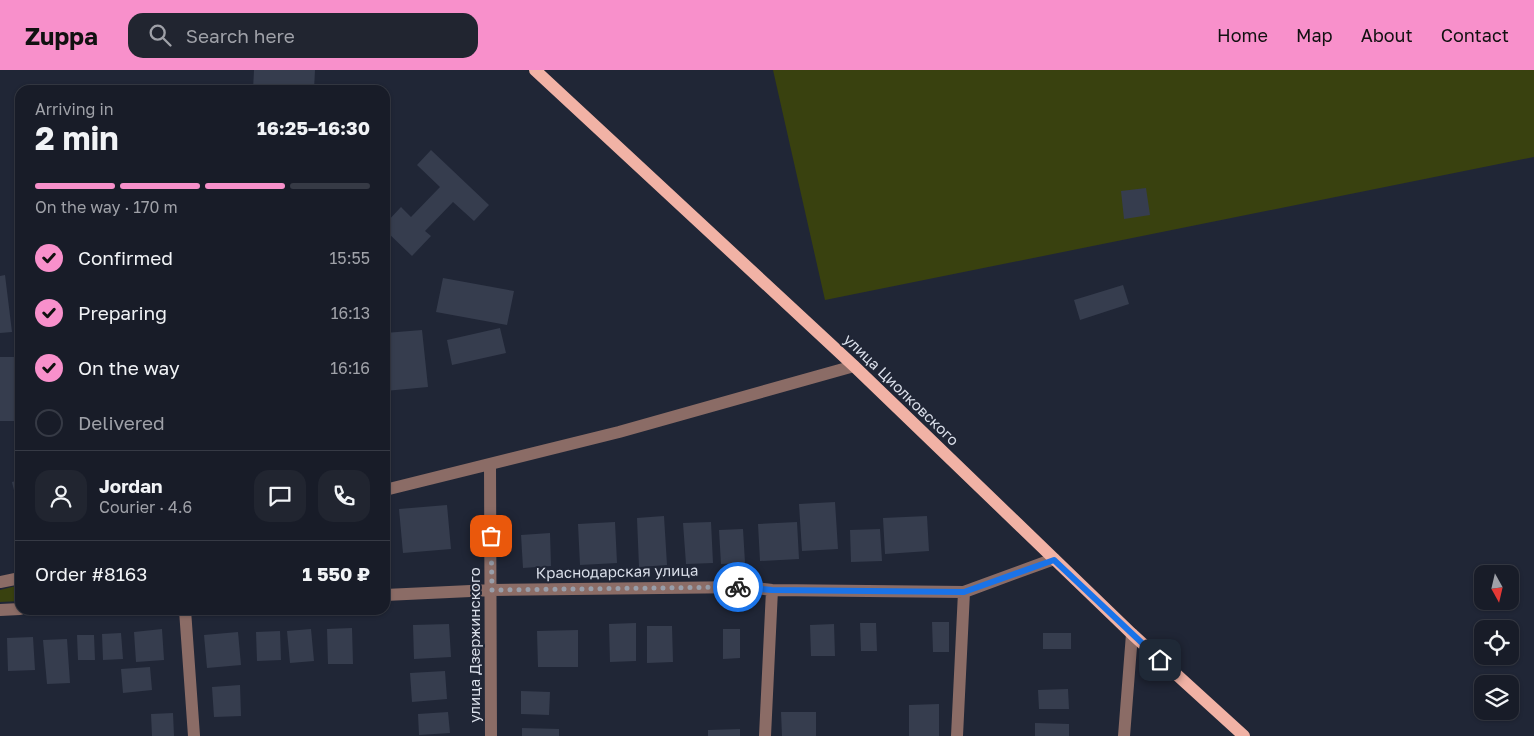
<!DOCTYPE html>
<meta charset="utf-8">
<style>
:root{--surface:#181c28;--page:#212530;--text:#f1f3f6;--muted:#9fa1a8;--line:#363a45;--accent:#f890cb}
body{margin:0;font-family:"Golos Text",sans-serif;background:var(--page);color:var(--text);height:100vh;display:flex;flex-direction:column;font-size:19px;white-space:nowrap}
*{box-sizing:border-box;margin:0}
p{font-size:16px;color:var(--muted)}
.icon{flex:none;width:28px;height:28px;fill:none;stroke:currentColor;stroke-width:2;stroke-linecap:round;stroke-linejoin:round}
.map{position:relative;flex:1;overflow:hidden}
.sheet{position:absolute;left:15px;top:15px;width:375px;height:530px;display:flex;flex-direction:column;background:var(--surface);border-radius:15px;box-shadow:0 1px 4px #0004,0 0 0 1px var(--line)}
.sheet>*{flex:none}
.needle{width:32px;rotate:172deg}
.buttons{position:absolute;left:1474px;top:495px;display:grid;gap:10px}
.buttons a{display:grid;place-items:center;width:45px;height:45px;border-radius:10px;background:var(--surface);box-shadow:0 1px 4px #0004,0 0 0 1px var(--line);font-size:25px}
.pin{position:absolute;display:grid;place-items:center;width:42px;height:42px;color:#fff;margin:-21px;border-radius:10px;box-shadow:0 2px 8px #0006}
.courier{position:absolute;display:grid;place-items:center;width:50px;height:50px;margin:-25px;border:4px solid #1a73e8;border-radius:50%;background:#fff;color:#222;box-shadow:0 1px 6px #0007}
.head em{font-style:normal;font-weight:700}
.head div{display:flex;flex-direction:column-reverse}
.head{display:flex;align-items:center;justify-content:space-between;height:85px;padding:0 20px}
h1{font-size:32px;font-weight:700;line-height:38px}
.bar{display:grid;grid-template-columns:repeat(4,1fr);gap:8px 5px;align-content:center;height:60px;padding:0 20px}
.bar i{height:6px;border-radius:4px;background:var(--line)}
.bar .current{background:var(--accent)}
.bar p{grid-column:span 4}
.line{display:flex;align-items:center;gap:12px;padding:0 20px;border-top:1px solid var(--line)}
.line div{flex:1}
.round{display:grid;place-items:center;flex:none;width:52px;height:52px;border-radius:15px;background:var(--page)}
ol{padding:0 20px;list-style:none}
li{display:flex;align-items:center;gap:15px;height:55px}
li p{margin-inline-start:auto}
li .icon{padding:5px;border-radius:50%;background:var(--accent);color:#111;stroke-width:4}
li:last-child{color:var(--muted)}
li i{width:28px;height:28px;border:2px solid var(--line);border-radius:50%}
header{display:flex;align-items:center;gap:30px;box-sizing:border-box;height:70px;padding:0 25px;background:var(--accent);color:#111}
header strong{font-size:24px}
nav{display:flex;gap:28px;margin-inline-start:auto;font-size:18px}
.search{width:350px;height:45px;background:var(--page);display:flex;align-items:center;gap:12px;box-sizing:border-box;padding:0 18px;border-radius:15px;color:var(--muted);font-size:19px}
.map>svg:first-child{display:block}
.green{fill:#39410f}
.building{fill:#363d4e}
.lines{fill:none;stroke-linecap:round;stroke-linejoin:round}
.minor{stroke:#8b6c66;stroke-width:12}
.major{stroke:#f1b2a5;stroke-width:12}
.done{stroke:#989eaa;stroke-width:5;stroke-dasharray:0 9}
.route{stroke:#1a73e8;stroke-width:6}
.labels{text-anchor:middle;stroke-width:4;stroke-linejoin:round;paint-order:stroke}
.street-label{font-size:15px;fill:#d9dee9;stroke:#202636}
</style>
<header>
<strong>Zuppa</strong>
<div class="search"><svg class="icon" aria-label="search" viewBox="0 0 24 24"><circle cx="10" cy="10" r="6"/><path d="M15 15l6 6"/></svg>Search here</div>
<nav><a>Home</a><a>Map</a><a>About</a><a>Contact</a></nav>
</header>
<div class="map">
<svg width="1534" height="666" viewBox="0 0 1534 666">
<rect width="100%" height="100%" fill="#202636"/>
<path class="green" d="M 773,0 L 1534,0 L 1534,87 L 825,230 Z
M 20,515 L 20,531 L 0,532 L 0,520 Z"/>
<path class="building" d="M 254,0 L 315,0 L 314,20 L 253,20 Z
M 431,80 L 489,135 L 474,151 L 453,132 L 425,161 L 431,166 L 412,186 L 385,160 L 385,154 L 401,137 L 411,147 L 440,117 L 417,95 Z
M 1146,118 L 1150,145 L 1124,149 L 1121,121 Z
M 20,189 L 20,241 L 18,241 L 14,190 Z
M 5,205 L 12,262 L 0,263 L 0,206 Z
M 443,208 L 514,221 L 507,255 L 436,242 Z
M 1123,215 L 1129,234 L 1080,250 L 1074,230 Z
M 500,258 L 506,283 L 452,295 L 447,270 Z
M 422,260 L 428,317 L 385,321 L 385,263 Z
M 0,287 L 20,287 L 20,351 L 0,351 Z
M 20,410 L 20,441 L 19,441 L 12,412 Z
M 835,432 L 838,479 L 802,481 L 799,434 Z
M 447,435 L 451,479 L 403,483 L 399,439 Z
M 664,446 L 667,495 L 639,497 L 637,448 Z
M 927,446 L 929,481 L 885,484 L 883,448 Z
M 615,452 L 617,493 L 580,495 L 578,454 Z
M 711,452 L 713,493 L 686,494 L 683,453 Z
M 797,452 L 799,489 L 760,491 L 758,454 Z
M 743,459 L 745,493 L 721,494 L 719,460 Z
M 880,459 L 882,491 L 851,492 L 850,460 Z
M 550,463 L 551,496 L 523,498 L 521,465 Z
M 932,552 L 949,552 L 949,582 L 933,582 Z
M 636,553 L 636,591 L 610,592 L 609,554 Z
M 860,553 L 876,553 L 877,581 L 861,581 Z
M 449,554 L 451,587 L 414,589 L 413,555 Z
M 834,554 L 835,586 L 811,586 L 810,555 Z
M 647,556 L 672,556 L 673,592 L 647,593 Z
M 352,558 L 353,594 L 328,594 L 327,559 Z
M 162,559 L 164,590 L 136,592 L 134,562 Z
M 311,559 L 314,591 L 290,593 L 287,561 Z
M 723,559 L 740,559 L 740,588 L 723,589 Z
M 578,560 L 578,597 L 538,597 L 537,561 Z
M 280,561 L 281,590 L 257,591 L 256,562 Z
M 238,562 L 241,595 L 207,598 L 204,565 Z
M 121,563 L 123,589 L 103,590 L 102,564 Z
M 1043,563 L 1071,563 L 1071,579 L 1043,579 Z
M 77,565 L 94,565 L 95,590 L 78,590 Z
M 33,567 L 35,600 L 8,601 L 7,568 Z
M 67,569 L 70,613 L 47,614 L 43,570 Z
M 150,597 L 152,620 L 123,623 L 121,599 Z
M 445,601 L 447,629 L 412,632 L 410,603 Z
M 240,615 L 241,646 L 214,647 L 212,617 Z
M 1068,619 L 1069,639 L 1039,639 L 1038,620 Z
M 521,621 L 550,622 L 549,645 L 521,644 Z
M 939,634 L 939,666 L 909,666 L 909,635 Z
M 448,642 L 450,663 L 419,665 L 418,644 Z
M 781,642 L 816,642 L 816,666 L 782,666 Z
M 173,643 L 174,666 L 152,666 L 151,644 Z
M 1035,653 L 1069,654 L 1069,666 L 1035,666 Z
M 522,658 L 559,659 L 559,666 L 522,666 Z
M 740,659 L 740,666 L 708,666 L 708,660 Z"/>
<g class="lines">
<path class="minor" d="M 490,394 L 491,666
M 385,420 L 619,362 L 854,296
M 0,512 L 20,508
M 385,525 L 492,520 L 748,517 L 772,520 L 964,522 L 1054,489
M 0,540 L 20,539
M 185,540 L 194,666
M 765,666 L 772,520
M 957,666 L 964,522
M 1124,666 L 1132,564"/>
<path class="major" d="M 535,0 L 854,296 L 1132,564 L 1244,666"/>
</g>
<g class="lines">
<path class="done" d="M 491,466 L 492,520 L 738,517"/>
<path class="route" d="M 738,517 L 772,520 L 964,522 L 1054,490 L 1160,590"/>
</g>
<g class="labels">
<g class="street-label">
<text transform="translate(901 320) rotate(44)" y="5">улица Циолковского</text>
<text transform="translate(617 502) rotate(-1)" y="5">Краснодарская улица</text>
<text transform="translate(475 575) rotate(-90)" y="5">улица Дзержинского</text>
</g>
</g>
</svg>
<div class="buttons">
<a><svg class="needle" viewBox="-14 -14 28 28"><path d="M0-13l5 13h-10z" fill="#e53935"/><path d="M0 13l5-13h-10z" fill="#9fa1a8"/></svg></a>
<a><svg class="icon" aria-label="locate" viewBox="0 0 24 24"><circle cx="12" cy="12" r="6"/><path d="M12 2v4M12 18v4M2 12h4M18 12h4"/></svg></a>
<a><svg class="icon" aria-label="layers" viewBox="0 0 24 24"><path d="M12 4l9 5-9 5-9-5zM3 14l9 5 9-5"/></svg></a>
</div>
<div class="pin" style="left:491px;top:466px;background:#ea580c"><svg class="icon" aria-label="bag" viewBox="0 0 24 24"><path d="M5 8h14l-1 12H6zM9 8a3 3 0 0 1 6 0"/></svg></div>
<div class="pin" style="left:1160px;top:590px;background:#1f2937"><svg class="icon" aria-label="home" viewBox="0 0 24 24"><path d="M3 11l9-7 9 7M6 9v11h12V9"/></svg></div>
<div class="courier" style="left:738px;top:517px"><svg class="icon" aria-label="bike" viewBox="0 0 24 24"><circle cx="6" cy="16" r="4"/><circle cx="18" cy="16" r="4"/><path d="M6 16l4-8h5l3 8M10 8l3 8H6M13 5h3"/></svg></div>
<section class="sheet">
<div class="head"><div><h1>2 min</h1><p>Arriving in</p></div><em>16:25–16:30</em></div>
<div class="bar"><i class="current"></i><i class="current"></i><i class="current"></i><i></i><p>On the way · 170 m</p></div>
<ol>
<li><svg class="icon" aria-label="check" viewBox="0 0 24 24"><path d="M5 12l5 5 9-10"/></svg>Confirmed<p>15:55</p></li>
<li><svg class="icon" aria-label="check" viewBox="0 0 24 24"><path d="M5 12l5 5 9-10"/></svg>Preparing<p>16:13</p></li>
<li><svg class="icon" aria-label="check" viewBox="0 0 24 24"><path d="M5 12l5 5 9-10"/></svg>On the way<p>16:16</p></li>
<li><i></i>Delivered</li>
</ol>
<div class="line" style="height:90px"><a class="round"><svg class="icon" aria-label="person" viewBox="0 0 24 24"><circle cx="12" cy="8" r="4"/><path d="M4 21q1-7 8-7t8 7"/></svg></a><div><b>Jordan</b><p>Courier · 4.6</p></div><a class="round"><svg class="icon" aria-label="chat" viewBox="0 0 24 24"><path d="M4 5h16v11H9l-5 4z"/></svg></a><a class="round"><svg class="icon" aria-label="phone" viewBox="0 0 24 24"><path d="M5 4h4l2 5-3 2q2 4 5 5l2-3 5 2v4C11 20 4 13 5 4z"/></svg></a></div>
<div class="line" style="height:65px"><div>Order #8163</div><b>1 550 ₽</b></div>
</section>
</div>
